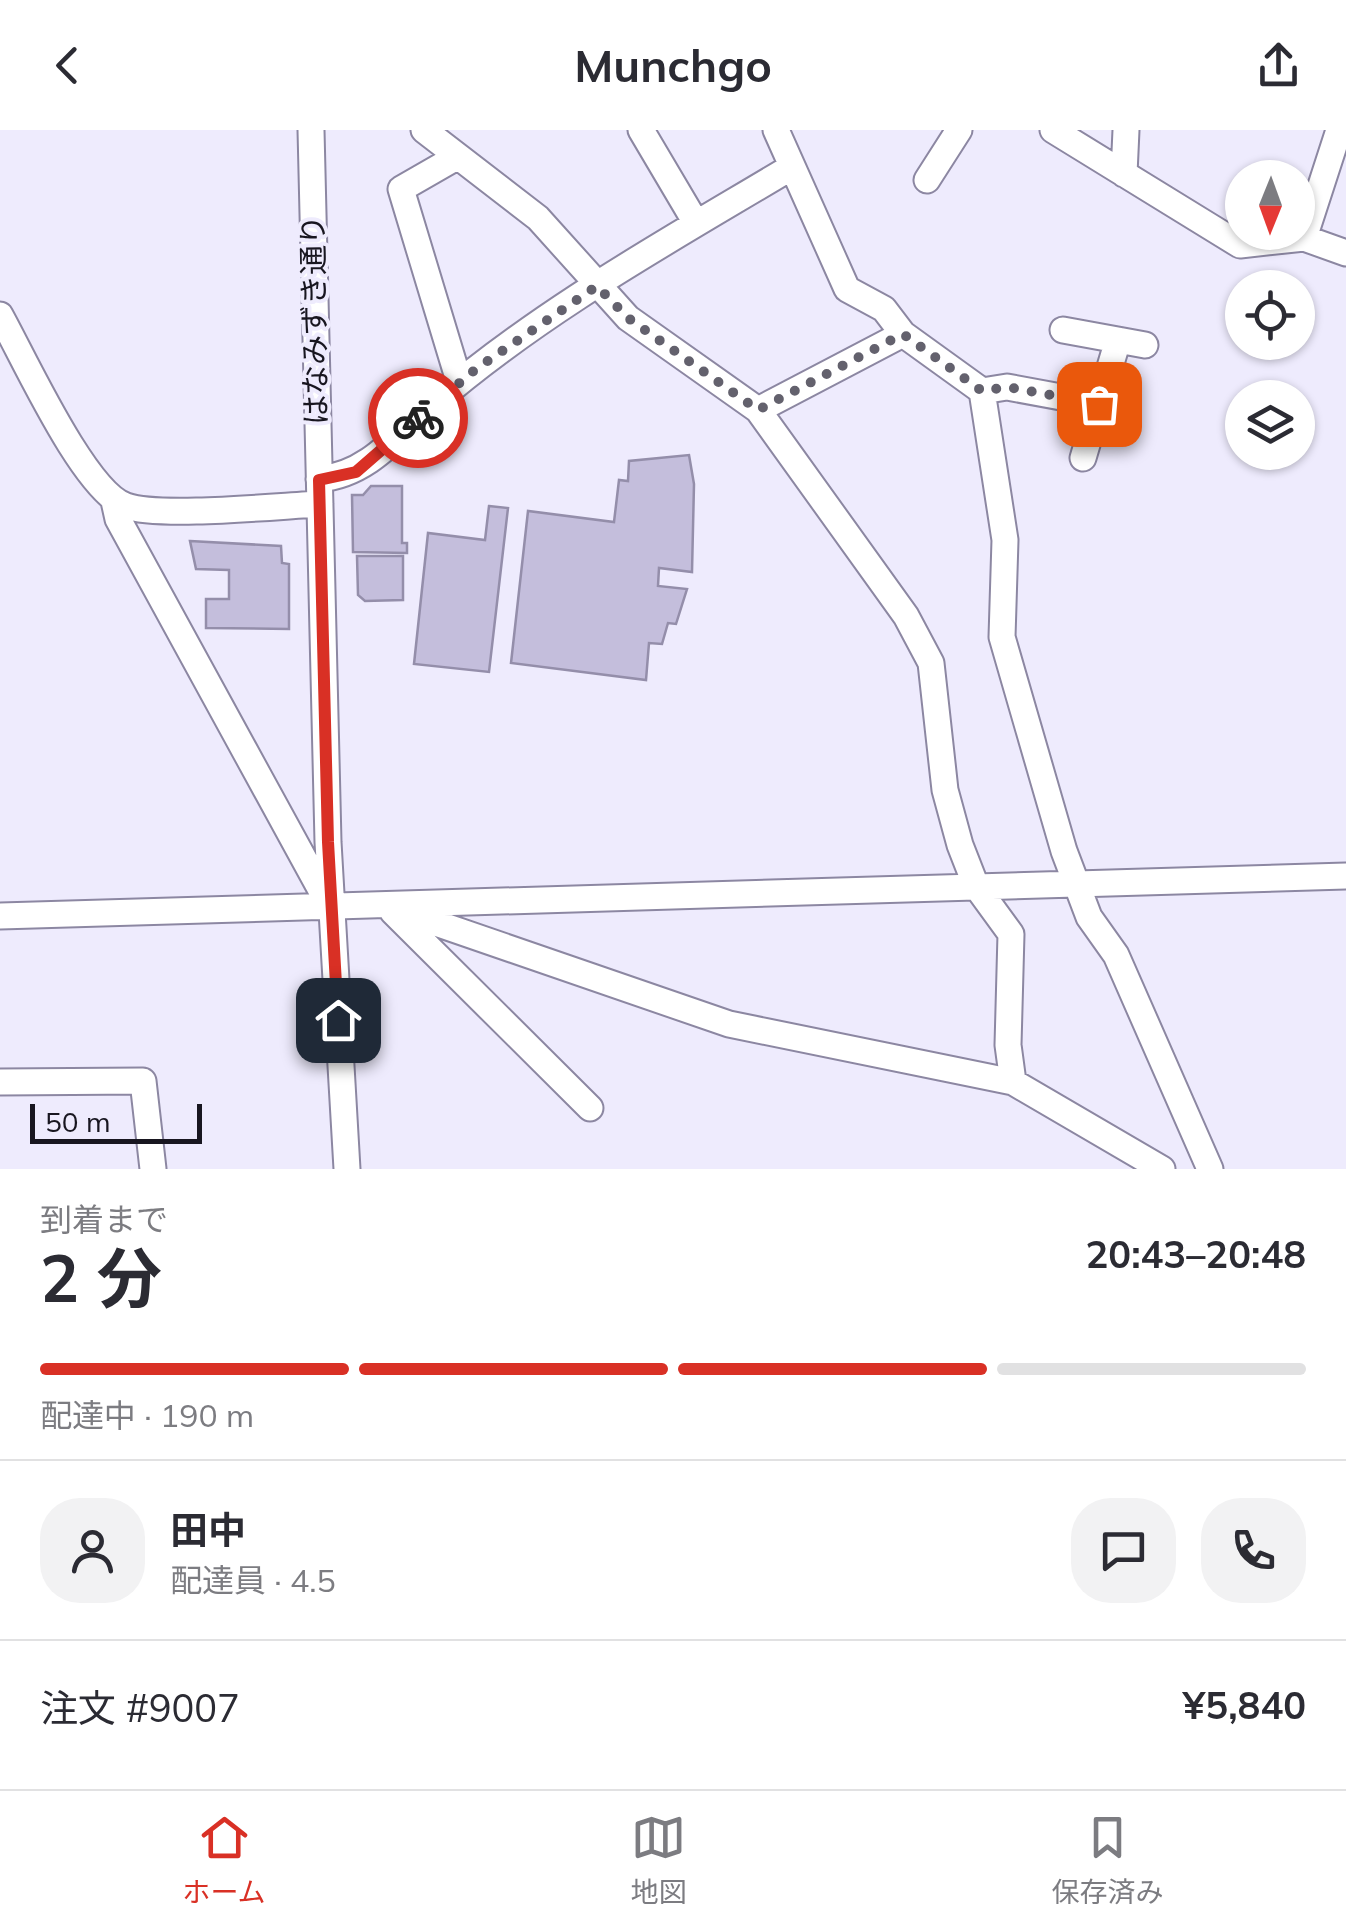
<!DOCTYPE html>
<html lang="ja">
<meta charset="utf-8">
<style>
:root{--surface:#fff;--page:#f2f2f3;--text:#2b2b33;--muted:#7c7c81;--line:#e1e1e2;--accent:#d93025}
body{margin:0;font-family:Mulish,"Noto Sans JP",sans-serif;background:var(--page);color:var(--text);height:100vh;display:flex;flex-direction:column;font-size:38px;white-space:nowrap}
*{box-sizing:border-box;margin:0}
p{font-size:32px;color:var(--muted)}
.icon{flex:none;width:55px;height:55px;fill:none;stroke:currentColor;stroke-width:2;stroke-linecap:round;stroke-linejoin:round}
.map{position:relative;height:1039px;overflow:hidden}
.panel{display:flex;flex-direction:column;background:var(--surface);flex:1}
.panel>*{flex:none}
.needle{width:65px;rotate:181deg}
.fabs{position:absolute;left:1225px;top:30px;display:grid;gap:20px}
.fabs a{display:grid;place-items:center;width:90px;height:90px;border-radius:50%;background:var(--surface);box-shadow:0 2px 8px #0004;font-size:50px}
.scale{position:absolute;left:30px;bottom:25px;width:172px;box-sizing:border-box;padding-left:10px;border:5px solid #181620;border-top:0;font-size:28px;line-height:35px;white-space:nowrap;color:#181620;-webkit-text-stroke:8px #eeebfd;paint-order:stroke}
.pin{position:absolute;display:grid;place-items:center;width:85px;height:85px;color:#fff;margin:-42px;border-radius:20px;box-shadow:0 5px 15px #0006}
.courier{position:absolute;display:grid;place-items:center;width:100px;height:100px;margin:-50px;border:8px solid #d93025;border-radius:50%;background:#fff;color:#222;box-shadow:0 2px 12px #0007}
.overview em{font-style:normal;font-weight:700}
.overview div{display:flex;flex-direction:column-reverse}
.overview{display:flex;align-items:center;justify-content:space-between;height:170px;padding:0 40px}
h1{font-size:65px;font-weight:700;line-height:75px}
.bar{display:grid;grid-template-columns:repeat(4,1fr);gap:15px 10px;align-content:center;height:120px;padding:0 40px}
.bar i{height:12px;border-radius:8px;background:var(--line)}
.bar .active{background:var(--accent)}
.bar p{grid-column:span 4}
.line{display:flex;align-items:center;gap:25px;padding:0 40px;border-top:2px solid var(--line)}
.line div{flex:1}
.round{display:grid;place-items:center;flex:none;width:105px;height:105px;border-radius:40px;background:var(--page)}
header{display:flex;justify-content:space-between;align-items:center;height:130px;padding:0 40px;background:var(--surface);font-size:45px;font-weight:700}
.menu{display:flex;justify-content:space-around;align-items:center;height:140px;border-top:2px solid var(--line);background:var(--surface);font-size:28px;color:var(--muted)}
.menu a{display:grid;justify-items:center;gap:5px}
.menu .active{color:var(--accent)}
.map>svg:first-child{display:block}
.building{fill:#c4bedc;stroke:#948eaa;stroke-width:2.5}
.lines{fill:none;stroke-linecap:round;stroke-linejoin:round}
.minor-casing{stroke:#8c87a2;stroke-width:29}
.minor{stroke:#fff;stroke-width:25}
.done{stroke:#63616d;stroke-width:10;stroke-dasharray:0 18}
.route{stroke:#d93025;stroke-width:12}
.labels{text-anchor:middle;stroke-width:8;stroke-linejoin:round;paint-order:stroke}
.street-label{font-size:30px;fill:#181620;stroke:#eeebfd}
</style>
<header><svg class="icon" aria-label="back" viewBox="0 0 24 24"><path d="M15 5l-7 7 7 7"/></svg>Munchgo<svg class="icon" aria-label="share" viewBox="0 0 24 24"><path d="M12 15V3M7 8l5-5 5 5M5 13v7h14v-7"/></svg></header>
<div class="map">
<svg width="1346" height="1039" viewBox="0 0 1346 1039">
<rect width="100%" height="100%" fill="#eeebfd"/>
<path class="building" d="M 689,325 L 694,354 L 692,442 L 659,438 L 658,456 L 687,459 L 676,494 L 668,493 L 662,514 L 649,513 L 646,550 L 511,533 L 528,381 L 614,392 L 619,350 L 628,351 L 629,331 Z
M 371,356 L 402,356 L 402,413 L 407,413 L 407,423 L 353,422 L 352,365 L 363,365 Z
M 489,376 L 508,378 L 489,542 L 414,534 L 428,403 L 485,410 Z
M 190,411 L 281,416 L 282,433 L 289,434 L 289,499 L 206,498 L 206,469 L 229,469 L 229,440 L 196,439 Z
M 357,426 L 403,426 L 403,470 L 365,471 L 358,465 Z"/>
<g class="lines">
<defs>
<path id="minor" d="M 311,0 L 328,712 L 347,1039
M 424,0 L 538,88 L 628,188 L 758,280 L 906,486 L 931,533 L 945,660 L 960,715 L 976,756 L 1011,804 L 1008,915 L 1013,952 L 1162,1039
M 641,0 L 696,93
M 776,0 L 847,159 L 884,179 L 903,204 L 982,261 L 1005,410 L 1002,507 L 1064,721 L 1089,787 L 1116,825 L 1210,1039
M 1053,0 L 1240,115 L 1304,108 L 1346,123
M 455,28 L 401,59 L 459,251
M 1124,44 L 1126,0
M 927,50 L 959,0
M 1304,108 L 1339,0
M 0,185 C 24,228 84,361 126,376 C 160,388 278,376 320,374
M 1063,200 L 1145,215
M 982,261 L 1007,257 L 1099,274
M 758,280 L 903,204
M 1083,328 L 1118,210
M 319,349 C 367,345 396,307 431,276 C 539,182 668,111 790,38
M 114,371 L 118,389 L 327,771
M 398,780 L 729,894 L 1013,952
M 393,782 L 590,978
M 0,786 L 1346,746
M 0,952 L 143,951 L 153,1039"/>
</defs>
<use href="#minor" class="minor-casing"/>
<use href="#minor" class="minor"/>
</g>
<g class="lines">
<path class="done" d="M 418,288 L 476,239 L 597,156 L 628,188 L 758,280 L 903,204 L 982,261 L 1007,257 L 1099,274"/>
<path class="route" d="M 338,890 L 328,712 L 319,350 L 356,342 L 418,288"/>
</g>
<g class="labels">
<g class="street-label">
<text transform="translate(315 190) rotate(-91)" y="10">はなみずき通り</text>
</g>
</g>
</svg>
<div class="fabs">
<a><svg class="needle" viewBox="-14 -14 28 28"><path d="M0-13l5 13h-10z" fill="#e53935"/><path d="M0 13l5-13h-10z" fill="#7c7c81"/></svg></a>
<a><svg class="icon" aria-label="locate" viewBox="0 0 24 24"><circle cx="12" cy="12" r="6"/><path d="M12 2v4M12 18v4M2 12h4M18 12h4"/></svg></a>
<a><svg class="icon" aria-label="layers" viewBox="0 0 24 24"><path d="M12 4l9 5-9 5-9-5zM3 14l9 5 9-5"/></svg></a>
</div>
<div class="scale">50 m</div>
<div class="pin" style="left:1099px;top:274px;background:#ea580c"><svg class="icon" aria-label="bag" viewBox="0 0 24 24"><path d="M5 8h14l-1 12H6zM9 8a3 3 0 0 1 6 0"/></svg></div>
<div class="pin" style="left:338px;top:890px;background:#1f2937"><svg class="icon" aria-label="home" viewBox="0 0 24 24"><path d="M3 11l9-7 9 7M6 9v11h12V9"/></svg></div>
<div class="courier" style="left:418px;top:288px"><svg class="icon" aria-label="bike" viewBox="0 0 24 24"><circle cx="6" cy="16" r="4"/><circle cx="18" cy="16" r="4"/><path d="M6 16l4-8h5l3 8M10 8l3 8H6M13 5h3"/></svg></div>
</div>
<section class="panel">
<div class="overview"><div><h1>2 分</h1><p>到着まで</p></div><em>20:43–20:48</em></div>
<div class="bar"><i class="active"></i><i class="active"></i><i class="active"></i><i></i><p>配達中 · 190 m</p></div>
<div class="line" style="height:180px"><a class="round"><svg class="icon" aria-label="person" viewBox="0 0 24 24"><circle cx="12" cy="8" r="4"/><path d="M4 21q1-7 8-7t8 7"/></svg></a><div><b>田中</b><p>配達員 · 4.5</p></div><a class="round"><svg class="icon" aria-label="chat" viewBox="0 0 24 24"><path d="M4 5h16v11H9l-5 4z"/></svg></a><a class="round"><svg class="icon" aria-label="phone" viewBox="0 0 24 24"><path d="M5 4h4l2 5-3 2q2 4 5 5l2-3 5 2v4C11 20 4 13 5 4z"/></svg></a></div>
<div class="line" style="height:130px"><div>注文 #9007</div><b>¥5,840</b></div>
</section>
<nav class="menu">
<a class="active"><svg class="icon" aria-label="home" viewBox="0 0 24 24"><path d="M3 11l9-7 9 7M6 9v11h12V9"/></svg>ホーム</a>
<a><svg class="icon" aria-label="map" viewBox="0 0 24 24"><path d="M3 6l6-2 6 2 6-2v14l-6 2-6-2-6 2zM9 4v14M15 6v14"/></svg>地図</a>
<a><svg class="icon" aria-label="saved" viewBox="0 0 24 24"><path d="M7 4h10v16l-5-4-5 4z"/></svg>保存済み</a>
</nav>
